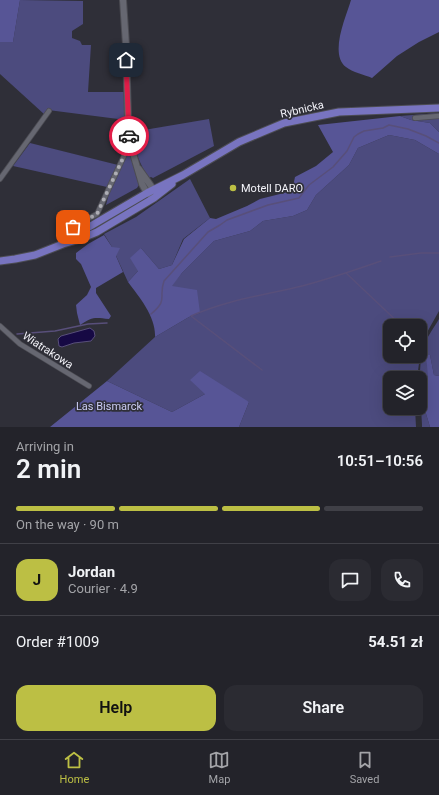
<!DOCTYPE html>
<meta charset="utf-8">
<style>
:root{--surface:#23232a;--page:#2b2b32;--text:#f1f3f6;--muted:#a3a4a8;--line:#404047;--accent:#bcbf44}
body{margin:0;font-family:Roboto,sans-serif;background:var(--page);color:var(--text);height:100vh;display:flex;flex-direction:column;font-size:15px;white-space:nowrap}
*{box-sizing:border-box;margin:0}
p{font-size:13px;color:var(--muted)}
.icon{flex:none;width:22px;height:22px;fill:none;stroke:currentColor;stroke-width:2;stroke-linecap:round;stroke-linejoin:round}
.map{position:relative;height:427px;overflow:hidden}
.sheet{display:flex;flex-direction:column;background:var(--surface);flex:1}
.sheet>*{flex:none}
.controls{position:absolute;left:383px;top:319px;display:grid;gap:8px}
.controls a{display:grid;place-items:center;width:44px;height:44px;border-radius:8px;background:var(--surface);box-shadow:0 4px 16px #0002,0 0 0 1px var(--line);font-size:20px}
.pin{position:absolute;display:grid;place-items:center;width:34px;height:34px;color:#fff;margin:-17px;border-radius:8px;box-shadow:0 2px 6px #0006}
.courier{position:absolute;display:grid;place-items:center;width:40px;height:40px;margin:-20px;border:3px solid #e11d48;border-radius:50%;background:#fff;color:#222;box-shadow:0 1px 5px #0007}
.head em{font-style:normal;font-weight:600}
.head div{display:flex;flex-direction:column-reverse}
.head{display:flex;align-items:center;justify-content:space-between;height:68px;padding:0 16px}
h1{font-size:26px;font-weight:600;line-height:30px}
.bar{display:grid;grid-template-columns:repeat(4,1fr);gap:6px 4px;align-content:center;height:48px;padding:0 16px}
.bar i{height:5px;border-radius:3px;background:var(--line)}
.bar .active{background:var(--accent)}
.bar p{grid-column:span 4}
.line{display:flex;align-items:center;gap:10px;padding:0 16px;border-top:1px solid var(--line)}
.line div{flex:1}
.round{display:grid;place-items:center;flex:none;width:42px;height:42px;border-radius:12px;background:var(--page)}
.cta{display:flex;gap:8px;margin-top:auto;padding:8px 16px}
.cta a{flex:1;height:46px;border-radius:12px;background:var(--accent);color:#111;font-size:16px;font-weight:600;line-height:46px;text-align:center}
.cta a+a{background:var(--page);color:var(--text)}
.tabs{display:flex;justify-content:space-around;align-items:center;height:56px;border-top:1px solid var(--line);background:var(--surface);font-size:11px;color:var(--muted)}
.tabs a{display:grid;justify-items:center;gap:2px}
.tabs .active{color:var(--accent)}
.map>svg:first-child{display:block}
.green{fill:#4c4b7e}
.forest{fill:#575596}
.water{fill:#160944;stroke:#584f7a}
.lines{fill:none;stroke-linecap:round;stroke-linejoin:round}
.stream{stroke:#584f7a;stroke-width:1.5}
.minor-casing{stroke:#4c4c53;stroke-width:6}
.tertiary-casing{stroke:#4c4c53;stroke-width:8}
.primary-casing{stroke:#4c4c53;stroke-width:9}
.minor{stroke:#666771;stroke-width:4.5}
.tertiary{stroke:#666771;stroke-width:6}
.primary{stroke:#7874c0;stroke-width:7}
.done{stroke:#aeaeb5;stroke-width:4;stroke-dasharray:0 7.2}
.route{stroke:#e11d48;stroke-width:5}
.poi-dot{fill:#bcbf44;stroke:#2f2f38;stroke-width:1.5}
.labels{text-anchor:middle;stroke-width:3.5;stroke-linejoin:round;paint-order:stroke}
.street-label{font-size:11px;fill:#f3f3f9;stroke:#2f2f38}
.poi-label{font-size:11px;fill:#f3f3f9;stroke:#2f2f38;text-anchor:start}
.park-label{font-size:11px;fill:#cccdf4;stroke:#2f2f38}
</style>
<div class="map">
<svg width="439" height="427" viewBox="0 0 439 427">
<rect width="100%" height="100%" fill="#2f2f38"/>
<path class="green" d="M 20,0 L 83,1 L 83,24 L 72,31 L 72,38 L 80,41 L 82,45 L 91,45 L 88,92 L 125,92 L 126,120 L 48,110 L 44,114 L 0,74 L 0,42 L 13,42 Z
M 439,113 L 439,132 L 430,123 L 411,120 L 400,116 Z
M 209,119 L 214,146 L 153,178 L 151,177 L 149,178 C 139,163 134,150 132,132 Z
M 389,135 L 415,140 L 439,154 L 439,311 L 421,343 L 420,353 L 420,326 L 390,326 L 390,356 L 420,356 L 417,378 L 390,378 L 390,408 L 415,408 L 416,427 L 239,427 L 249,402 L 205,394 L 172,412 L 107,381 L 155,337 L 189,317 L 200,313 L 171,286 L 182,273 L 214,241 L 250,231 L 263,221 L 293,216 L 307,210 L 316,195 L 349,165 L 358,148 Z
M 30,143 L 118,165 L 107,187 L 13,166 Z
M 128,153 L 133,159 L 140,183 L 137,188 L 106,205 L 110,189 Z
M 190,179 L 210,218 L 183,239 L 172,265 L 159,269 L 141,248 L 138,271 L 128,282 L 112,247 L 104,234 L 136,217 Z
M 439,319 L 439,376 L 434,375 L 430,355 L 428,376 L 421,397 L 430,427 L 422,427 L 422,425 C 421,401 417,374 423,349 C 425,339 434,328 439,319 Z"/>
<path class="forest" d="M 0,0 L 20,0 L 13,42 L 0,42 Z
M 351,0 L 439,0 L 439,32 L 419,42 L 397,56 L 372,78 C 365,75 352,72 346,67 C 329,54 346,17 351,0 Z
M 400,116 L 411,120 L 430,123 L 439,132 L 439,154 L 415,140 L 389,135 L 358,148 L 349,165 L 316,195 L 307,210 L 293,216 L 263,221 L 250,231 L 214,241 L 182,273 L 172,286 L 197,290 L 200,313 L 189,317 L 155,337 C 156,317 140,298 128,282 L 138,271 L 130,258 L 141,248 L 159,269 L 172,265 L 184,239 L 210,218 L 216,219 L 247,206 L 260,199 L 292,191 L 295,177 L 316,166 L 333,152 L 318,125 Z
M 104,235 L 112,247 L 120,248 L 116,256 L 123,272 L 96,288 L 96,293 L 111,316 L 109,319 C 94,317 92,317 80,325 L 77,313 L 76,305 L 87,295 L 91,287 L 81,264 L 76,259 L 76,253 L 88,244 Z
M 426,355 L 430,355 L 434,375 L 439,376 L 439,427 L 430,427 L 421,397 L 428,376 Z
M 200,371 L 249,402 L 239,427 L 50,427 L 107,381 L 172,412 L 205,394 L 190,380 Z"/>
<path class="water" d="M 90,328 L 94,331 L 95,336 L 91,341 L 74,343 L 62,347 L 59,346 L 58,339 L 61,336 Z"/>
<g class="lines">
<path class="stream" d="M 390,257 L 421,253 L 439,253
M 346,273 L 402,326
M 151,314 C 169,299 158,298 164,281 L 208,232 L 220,225 L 227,220 L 238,216 L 268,205 L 299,198 L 309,185 L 333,167 L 347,151 L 354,137 L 358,134 L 364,131 L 383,128 L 389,125 L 408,129 L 426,136 L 439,143
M 17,334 L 55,331 L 88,324 L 107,323
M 420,343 L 421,344
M 262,370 L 191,316 C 226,300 265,295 302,286 C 329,279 355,270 381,261"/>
<defs>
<path id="minor" d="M 415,118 L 439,116
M 0,179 L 49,111
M 77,235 L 73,227 L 97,214 L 130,143
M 0,326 L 20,344 L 89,386"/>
<path id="tertiary" d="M 123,0 L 126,45 L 128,121 L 130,143 L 142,184 L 147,193 L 154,198
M 139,169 L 151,186 L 153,194"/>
<path id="primary" d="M 63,244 L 77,234 L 147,193 L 183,175 L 239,142 L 284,123 L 339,112 L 439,108
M 0,261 L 15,259 L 35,255 L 63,244 L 80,239 L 97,232 L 154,198 L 172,184"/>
</defs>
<use href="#minor" class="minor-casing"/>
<use href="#tertiary" class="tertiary-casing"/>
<use href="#primary" class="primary-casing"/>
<use href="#minor" class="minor"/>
<use href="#tertiary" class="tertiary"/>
<use href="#primary" class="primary"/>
</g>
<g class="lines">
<path class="done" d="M 73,227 L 97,214 L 130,143 L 129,136"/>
<path class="route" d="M 126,60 L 129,136"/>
</g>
<circle class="poi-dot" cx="233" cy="188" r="4"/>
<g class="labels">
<g class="street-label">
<text transform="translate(302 109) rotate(-13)" y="4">Rybnicka</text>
<text transform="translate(48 350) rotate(33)" y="4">Wiatrakowa</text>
</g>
<g class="poi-label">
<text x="241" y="192">Motell DARO</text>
</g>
<g class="park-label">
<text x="109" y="410">Las Bismarck</text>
</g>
</g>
</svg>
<div class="controls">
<a><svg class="icon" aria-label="locate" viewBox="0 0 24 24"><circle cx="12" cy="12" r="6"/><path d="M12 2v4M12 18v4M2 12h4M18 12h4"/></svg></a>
<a><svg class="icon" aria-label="layers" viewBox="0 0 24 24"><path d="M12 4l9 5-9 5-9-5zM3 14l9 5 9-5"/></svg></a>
</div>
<div class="pin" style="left:73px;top:227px;background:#ea580c"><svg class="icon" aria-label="bag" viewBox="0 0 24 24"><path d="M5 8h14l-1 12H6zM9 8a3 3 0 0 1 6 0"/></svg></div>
<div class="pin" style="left:126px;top:60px;background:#1f2937"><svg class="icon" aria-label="home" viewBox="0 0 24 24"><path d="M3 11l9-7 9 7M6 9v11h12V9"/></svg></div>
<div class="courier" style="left:129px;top:136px"><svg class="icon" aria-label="car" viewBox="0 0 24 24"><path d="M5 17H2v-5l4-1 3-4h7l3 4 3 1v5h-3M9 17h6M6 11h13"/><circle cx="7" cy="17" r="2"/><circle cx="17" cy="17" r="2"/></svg></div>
</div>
<section class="sheet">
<div class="head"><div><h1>2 min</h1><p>Arriving in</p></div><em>10:51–10:56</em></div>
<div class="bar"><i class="active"></i><i class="active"></i><i class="active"></i><i></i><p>On the way · 90 m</p></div>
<div class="line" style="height:72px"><b class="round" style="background:var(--accent);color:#111">J</b><div><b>Jordan</b><p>Courier · 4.9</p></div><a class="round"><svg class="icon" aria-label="chat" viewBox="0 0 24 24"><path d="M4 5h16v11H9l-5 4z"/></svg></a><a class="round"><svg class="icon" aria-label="phone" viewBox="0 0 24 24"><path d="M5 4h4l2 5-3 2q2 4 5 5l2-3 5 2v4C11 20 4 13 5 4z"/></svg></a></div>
<div class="line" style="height:52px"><div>Order #1009</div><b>54.51 zł</b></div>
<div class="cta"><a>Help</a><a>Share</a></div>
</section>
<nav class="tabs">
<a class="active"><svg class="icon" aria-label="home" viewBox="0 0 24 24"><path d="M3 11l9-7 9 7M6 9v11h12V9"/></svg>Home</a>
<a><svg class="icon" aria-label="map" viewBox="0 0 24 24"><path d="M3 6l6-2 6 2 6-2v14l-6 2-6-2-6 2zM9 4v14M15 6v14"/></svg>Map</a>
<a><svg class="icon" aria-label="saved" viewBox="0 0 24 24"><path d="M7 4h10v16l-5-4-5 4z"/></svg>Saved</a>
</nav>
